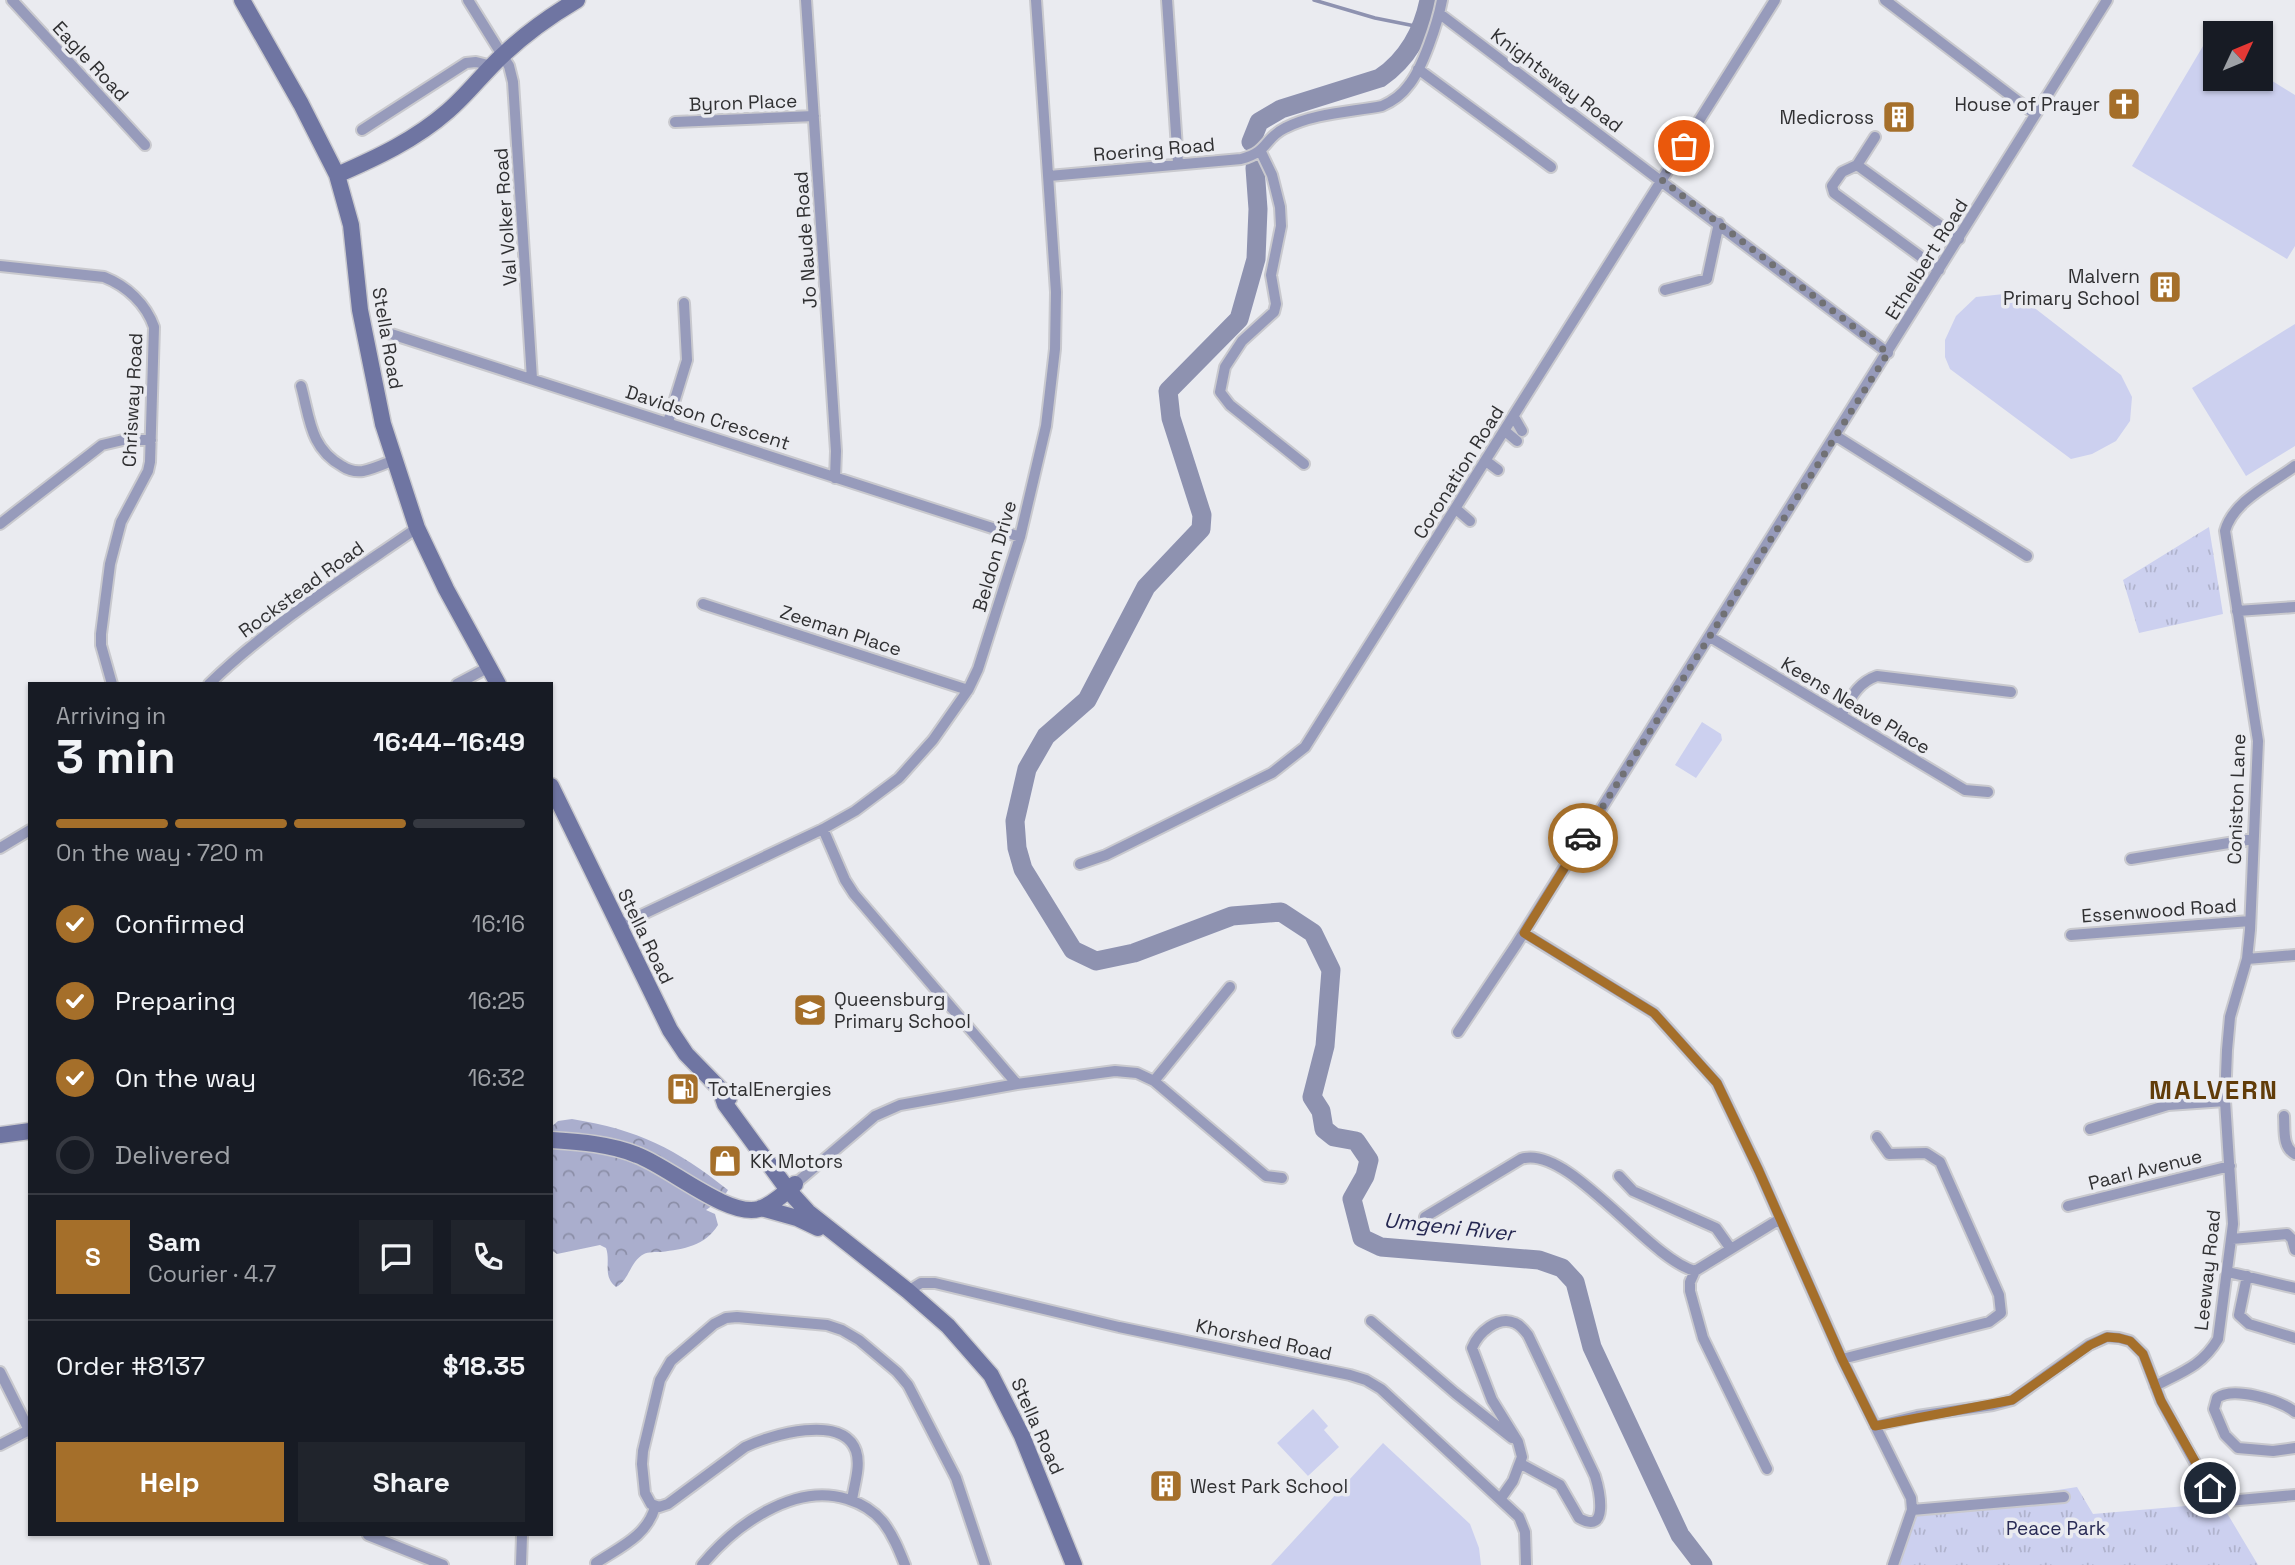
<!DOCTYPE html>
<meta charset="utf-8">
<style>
:root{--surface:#171b24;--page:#20242c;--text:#f1f3f6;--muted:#9ea1a6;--line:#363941;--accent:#a56f2a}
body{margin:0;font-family:"Space Grotesk",sans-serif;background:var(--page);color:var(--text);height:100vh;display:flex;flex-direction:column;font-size:26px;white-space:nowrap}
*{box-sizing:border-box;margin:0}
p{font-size:23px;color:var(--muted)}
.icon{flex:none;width:38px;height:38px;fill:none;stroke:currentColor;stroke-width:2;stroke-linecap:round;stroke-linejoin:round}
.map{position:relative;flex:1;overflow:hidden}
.details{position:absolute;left:28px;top:682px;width:525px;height:854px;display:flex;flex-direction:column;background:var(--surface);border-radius:0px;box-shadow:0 2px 5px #0004}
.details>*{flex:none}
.needle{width:46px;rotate:46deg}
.fabs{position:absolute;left:2203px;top:21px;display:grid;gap:14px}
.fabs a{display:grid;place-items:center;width:70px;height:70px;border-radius:0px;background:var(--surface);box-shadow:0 2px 5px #0004;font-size:35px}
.pin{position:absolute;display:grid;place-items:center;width:60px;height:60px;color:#fff;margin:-30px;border:4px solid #fff;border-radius:50%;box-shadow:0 2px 7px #0007}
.courier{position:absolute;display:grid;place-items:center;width:70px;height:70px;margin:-35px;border:5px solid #a56f2a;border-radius:50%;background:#fff;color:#222;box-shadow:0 2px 9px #0007}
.overview em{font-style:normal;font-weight:600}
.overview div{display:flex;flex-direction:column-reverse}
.overview{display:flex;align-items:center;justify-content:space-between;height:119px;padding:0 28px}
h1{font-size:46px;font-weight:600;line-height:52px}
.bar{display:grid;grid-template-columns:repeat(4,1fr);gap:10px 7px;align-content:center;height:84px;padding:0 28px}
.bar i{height:9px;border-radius:5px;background:var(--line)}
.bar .on{background:var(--accent)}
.bar p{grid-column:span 4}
.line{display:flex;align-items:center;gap:18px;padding:0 28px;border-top:2px solid var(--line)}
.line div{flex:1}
.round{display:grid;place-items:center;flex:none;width:74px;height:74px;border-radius:0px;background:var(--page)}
ol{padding:0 28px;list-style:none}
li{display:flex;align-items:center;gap:21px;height:77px}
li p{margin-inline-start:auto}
li .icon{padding:7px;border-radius:50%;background:var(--accent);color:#fff;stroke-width:4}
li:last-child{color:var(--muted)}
li i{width:38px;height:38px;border:4px solid var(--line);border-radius:50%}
.button{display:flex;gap:14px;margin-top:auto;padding:14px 28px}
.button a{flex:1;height:80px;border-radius:0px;background:var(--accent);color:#fff;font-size:28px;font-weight:600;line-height:80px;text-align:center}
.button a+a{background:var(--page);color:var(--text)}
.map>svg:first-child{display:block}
.grass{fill:#ccd0ef}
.forest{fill:url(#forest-crowns)}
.park{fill:url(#park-tufts)}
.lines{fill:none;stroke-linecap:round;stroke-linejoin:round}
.stream{stroke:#8e92b0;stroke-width:3.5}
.river{stroke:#8e92b0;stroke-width:19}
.street-casing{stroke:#c9c9ce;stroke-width:14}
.secondary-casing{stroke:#c9c9ce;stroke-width:19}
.street{stroke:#979bbb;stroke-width:10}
.secondary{stroke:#6f75a2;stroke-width:16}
.done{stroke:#717174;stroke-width:7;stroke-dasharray:0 12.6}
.route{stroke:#a56f2a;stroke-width:9}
.labels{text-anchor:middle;stroke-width:7;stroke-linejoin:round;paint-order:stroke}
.street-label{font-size:19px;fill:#303032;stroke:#eaebf0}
.poi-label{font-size:19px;fill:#303032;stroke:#eaebf0;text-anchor:start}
.park-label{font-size:19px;fill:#292b55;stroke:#eaebf0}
.water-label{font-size:21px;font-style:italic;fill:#252751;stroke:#eaebf0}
.district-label{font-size:26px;font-weight:bold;letter-spacing:2px;fill:#613c09;stroke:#eaebf0}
</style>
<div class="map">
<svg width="2295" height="1565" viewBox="0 0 2295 1565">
<defs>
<pattern id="forest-crowns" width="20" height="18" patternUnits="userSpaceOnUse" patternTransform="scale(1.75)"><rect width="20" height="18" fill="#aaaecd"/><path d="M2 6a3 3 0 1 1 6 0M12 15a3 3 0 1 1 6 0" fill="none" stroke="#8b8ea7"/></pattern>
<pattern id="park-tufts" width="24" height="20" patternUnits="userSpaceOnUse" patternTransform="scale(1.75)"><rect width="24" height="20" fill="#ccd0ef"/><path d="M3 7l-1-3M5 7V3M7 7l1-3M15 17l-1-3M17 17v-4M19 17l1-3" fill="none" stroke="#b0b3cd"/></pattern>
</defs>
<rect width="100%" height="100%" fill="#eaebf0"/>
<path class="grass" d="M 2206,41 L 2215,47 L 2216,79 L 2261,79 L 2261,74 L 2295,95 L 2295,246 L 2287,259 L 2132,166 Z
M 2004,294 L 2032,306 L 2121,375 L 2132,397 L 2130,421 L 2116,441 L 2092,454 L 2071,459 L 1950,369 L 1945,357 L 1945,340 L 1956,316 L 1976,297 Z
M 2295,324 L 2295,446 L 2246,476 L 2192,388 Z
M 1702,722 L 1721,734 L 1722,740 L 1696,778 L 1675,765 Z
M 1313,1409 L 1328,1426 L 1324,1430 L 1339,1447 L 1308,1476 L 1277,1443 Z
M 1383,1443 L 1470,1524 L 1479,1548 L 1481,1565 L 1271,1565 Z"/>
<path class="forest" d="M 572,1119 C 639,1130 675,1148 728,1190 L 723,1198 L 706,1210 L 715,1214 L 718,1225 C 705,1246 684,1249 661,1252 C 656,1252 648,1252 644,1254 C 630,1261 629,1281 616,1287 C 602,1276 611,1262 606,1248 L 600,1245 L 557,1254 L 551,1250 L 551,1127 L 558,1121 Z"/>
<path class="park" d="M 2209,527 L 2223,614 L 2139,633 L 2123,580 Z
M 2077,1487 L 2093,1514 L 2221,1503 L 2258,1565 L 1897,1565 L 1916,1512 Z"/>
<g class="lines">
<path class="stream" d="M 1314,0 L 1375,18 L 1420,27"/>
<path class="river" d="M 1251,142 L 1259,122 L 1281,109 L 1380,78 C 1407,60 1423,31 1429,0
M 1255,168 L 1258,209 L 1256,259 L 1239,319 L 1168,391 L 1171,418 L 1202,515 L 1201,529 L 1146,587 L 1087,700 L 1046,736 L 1027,769 L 1015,821 L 1017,848 L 1023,869 L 1073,950 L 1096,961 L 1134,953 L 1232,916 L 1281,912 L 1313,933 L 1331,970 L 1325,1046 L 1312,1097 L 1321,1111 L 1324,1129 L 1334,1137 L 1356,1141 L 1369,1160 L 1365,1176 L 1352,1199 L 1362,1238 L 1381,1247 L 1539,1260 L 1562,1268 L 1575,1282 L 1592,1347 L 1680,1535 L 1703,1565"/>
<defs>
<path id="street" d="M 12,0 L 145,145
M 468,0 L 509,66 L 513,82 L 532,379
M 806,0 L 836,451 L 835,478
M 1167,0 L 1178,163
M 1885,0 L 2035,114
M 1440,14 L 1888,353
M 1418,69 L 1551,167
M 675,122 L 814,116
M 362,130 L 466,63 L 476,62 L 492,66
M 1875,137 L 1857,165 L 1959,239
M 1261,152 L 1272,175 L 1280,207 L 1281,226 L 1271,275 L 1276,304 L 1274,312 L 1242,341 L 1225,367 L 1220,392 L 1230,405 L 1304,464
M 1857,165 L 1842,172 L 1832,186 L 1834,193 L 1939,270
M 1049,176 L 1241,159 C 1269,152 1264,138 1285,128 C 1314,113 1351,112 1382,106 C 1393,101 1401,96 1408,86 C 1422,70 1438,22 1442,0
M 0,266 L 104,277 C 127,286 146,304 154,327 L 150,462 L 148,471 L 121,522 L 110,564 L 101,634 L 101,645 L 112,684
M 1665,290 L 1707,279 L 1719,223
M 385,332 L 1020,537
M 301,386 C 310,419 310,448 342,466 C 348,470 356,472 363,471 C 373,469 384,464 394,460
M 1514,417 L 1522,431
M 668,422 L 687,360 L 684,303
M 1505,431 L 1517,441
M 1836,436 L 2027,556
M 1486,461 L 1498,470
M 1456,509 L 1470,521
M 0,524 L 102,445 L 123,440 L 151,440
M 703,604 L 968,690
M 2237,611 L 2295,607
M 1710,637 L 1965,790 L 1988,792
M 209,684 C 271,624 346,577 417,528
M 457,684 L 489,667
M 1841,715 C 1851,698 1857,683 1877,676 L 2011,692
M 823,829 L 845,880 L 854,894 L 1017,1084
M 0,848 L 30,830
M 2131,859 L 2253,839
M 1080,864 L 1106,855 L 1272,773 L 1305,747 L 1775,0
M 618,926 L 823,829 L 855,811 L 899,778 L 933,740 L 968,690 L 978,669 L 1020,537 L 1046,426 L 1055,349 L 1056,292 L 1036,0
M 1524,933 L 1654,1013 L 1717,1083 L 1759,1171 L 1842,1359 L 1911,1498 L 1912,1510 L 1893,1565
M 2071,935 L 2250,921
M 2247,959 L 2295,955
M 1458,1032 L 1516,945 L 2107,0
M 1154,1081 L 1230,987
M 2284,1116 C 2285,1130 2282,1147 2295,1154
M 2090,1129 L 2168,1105 L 2225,1101
M 1619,1176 L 1633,1191 L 1716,1228 L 1731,1249
M 795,1184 L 875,1116 L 900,1105 L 1017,1084 L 1115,1071 L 1137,1073 L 1154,1081 L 1266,1176 L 1282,1178
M 2068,1206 L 2230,1166
M 1425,1217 L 1521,1159 C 1568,1143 1647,1258 1695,1271 L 1780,1219
M 2232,1239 L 2287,1234 L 2292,1239 L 2295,1250
M 1695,1271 L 1690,1282 L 1690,1291 L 1703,1338 L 1767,1469
M 2228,1272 L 2295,1288
M 2247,1276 L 2239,1315 L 2249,1324 L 2295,1338
M 908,1291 L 921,1283 L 935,1283 L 1119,1327 L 1350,1375 L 1366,1380 L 1381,1389 L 1519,1517 L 1525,1532 L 1526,1565
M 1371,1321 L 1455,1393 L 1512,1438
M 1842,1359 L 1989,1322 L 2001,1313 L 1999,1295 L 1940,1162 L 1926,1153 L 1889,1154 L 1877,1137
M 0,1372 L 30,1432
M 2155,1386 C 2182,1372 2202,1366 2218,1339 L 2233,1224 L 2225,1101 L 2227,1050 L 2230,1017 L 2247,959 L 2250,930 L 2258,741 L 2225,531 C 2233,501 2271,484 2295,466
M 2295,1412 C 2280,1400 2233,1386 2217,1398 L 2214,1409 L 2225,1435 L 2238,1448 L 2273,1451 L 2295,1448
M 1875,1426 L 1917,1416 L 1993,1405 L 2012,1400 L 2089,1345 L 2107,1337 L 2119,1338 L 2130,1341 L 2143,1354 L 2161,1401 L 2208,1486 L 2228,1501 L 2295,1495
M 0,1445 L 29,1430
M 1501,1498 L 1513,1481 L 1522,1457 L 1518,1442 L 1492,1400 L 1472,1348 C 1478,1333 1498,1315 1515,1323 C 1520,1325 1525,1331 1528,1335 L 1595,1476 C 1599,1489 1610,1536 1579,1518 L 1560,1485 L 1521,1464
M 852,1500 C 854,1485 861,1466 856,1451 C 843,1413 770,1435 745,1447 L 668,1504 L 659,1507 L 651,1504 L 645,1493 L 642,1464 L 643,1451 L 660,1380 L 671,1361 L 714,1324 L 726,1318 L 737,1317 L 827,1325 L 842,1330 L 859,1340 L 897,1372 L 908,1385 L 956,1478 L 985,1565
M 1912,1510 L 2064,1497
M 368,1535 L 443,1565
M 596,1563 C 620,1547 647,1536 655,1507
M 521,1565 L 522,1535
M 702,1565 C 734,1526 794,1482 847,1499 C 860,1503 874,1511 883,1522 C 893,1535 899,1550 905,1565"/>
<path id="secondary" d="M 242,0 L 301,104 L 337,175 L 351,225 L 360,310 L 383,424 L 417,528 L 446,589 L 498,684
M 337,175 C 376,158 415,140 448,111 C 468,94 484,72 504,54 C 526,33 550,16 577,0
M 551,786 L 670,1030 L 686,1054 L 729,1098
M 721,1092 L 725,1104 L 788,1190 L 808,1212 L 908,1291 L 948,1326 L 991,1375 L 1022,1436 L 1074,1565
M 0,1135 L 30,1131
M 551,1140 C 580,1142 610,1144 637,1155 C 668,1166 728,1218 759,1209 C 772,1205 785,1193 795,1184
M 761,1208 L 797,1218 L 818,1228"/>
</defs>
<use href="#street" class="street-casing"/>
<use href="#secondary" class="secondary-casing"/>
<use href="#street" class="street"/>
<use href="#secondary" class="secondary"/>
</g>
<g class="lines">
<path class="done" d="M 1583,838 L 1888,353 L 1662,180 L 1684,146"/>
<path class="route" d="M 1583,838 L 1524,933 L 1654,1013 L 1717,1083 L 1759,1171 L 1842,1359 L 1875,1426 L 2012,1400 L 2090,1345 L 2107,1337 L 2119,1338 L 2130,1341 L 2143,1354 L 2161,1401 L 2210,1488"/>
</g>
<defs>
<symbol id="church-square" viewBox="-11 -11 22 22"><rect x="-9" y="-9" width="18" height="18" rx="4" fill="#a56f2a" stroke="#eaebf0"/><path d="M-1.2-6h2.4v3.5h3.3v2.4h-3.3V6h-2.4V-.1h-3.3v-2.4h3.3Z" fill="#fff"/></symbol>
<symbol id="building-square" viewBox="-11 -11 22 22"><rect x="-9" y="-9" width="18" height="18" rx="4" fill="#a56f2a" stroke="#eaebf0"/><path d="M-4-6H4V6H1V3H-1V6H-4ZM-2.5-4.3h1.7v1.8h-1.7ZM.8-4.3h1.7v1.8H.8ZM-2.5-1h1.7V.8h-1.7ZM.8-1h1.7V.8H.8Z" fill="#fff"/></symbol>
<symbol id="school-square" viewBox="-11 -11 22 22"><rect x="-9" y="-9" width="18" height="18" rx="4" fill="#a56f2a" stroke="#eaebf0"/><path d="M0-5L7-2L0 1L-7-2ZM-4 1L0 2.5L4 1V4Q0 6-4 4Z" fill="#fff"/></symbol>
<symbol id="fuel-square" viewBox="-11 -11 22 22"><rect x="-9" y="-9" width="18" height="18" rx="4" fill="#a56f2a" stroke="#eaebf0"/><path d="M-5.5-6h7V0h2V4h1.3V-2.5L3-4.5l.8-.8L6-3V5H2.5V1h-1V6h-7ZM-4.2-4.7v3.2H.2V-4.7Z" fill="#fff"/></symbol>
<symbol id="shop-square" viewBox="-11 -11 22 22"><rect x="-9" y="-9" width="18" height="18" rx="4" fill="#a56f2a" stroke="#eaebf0"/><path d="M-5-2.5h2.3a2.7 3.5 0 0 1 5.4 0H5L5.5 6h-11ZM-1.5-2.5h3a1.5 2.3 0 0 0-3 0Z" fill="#fff"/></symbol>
</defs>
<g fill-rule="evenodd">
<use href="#church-square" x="2105" y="85" width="38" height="38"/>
<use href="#building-square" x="1880" y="98" width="38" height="38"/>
<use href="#building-square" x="2146" y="268" width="38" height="38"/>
<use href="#school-square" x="791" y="991" width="38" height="38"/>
<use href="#fuel-square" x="664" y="1070" width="38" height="38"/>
<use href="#shop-square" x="706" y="1142" width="38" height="38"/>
<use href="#building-square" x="1147" y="1467" width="38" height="38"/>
</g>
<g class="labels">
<g class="street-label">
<text transform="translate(91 61) rotate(47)" y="7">Eagle Road</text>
<text transform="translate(1557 80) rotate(37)" y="7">Knightsway Road</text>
<text transform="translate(743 102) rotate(-2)" y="7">Byron Place</text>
<text transform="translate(1154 149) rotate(-5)" y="7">Roering Road</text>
<text transform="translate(505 217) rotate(-94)" y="7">Val Volker Road</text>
<text transform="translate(805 240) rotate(-94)" y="7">Jo Naude Road</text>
<text transform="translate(1926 259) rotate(-58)" y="7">Ethelbert Road</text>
<text transform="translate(388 338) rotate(80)" y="7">Stella Road</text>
<text transform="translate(132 400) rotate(-87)" y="7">Chrisway Road</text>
<text transform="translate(708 417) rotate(18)" y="7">Davidson Crescent</text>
<text transform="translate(1458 472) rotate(-58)" y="7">Coronation Road</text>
<text transform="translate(994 556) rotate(-74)" y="7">Beldon Drive</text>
<text transform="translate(301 589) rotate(-36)" y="7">Rockstead Road</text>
<text transform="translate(841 630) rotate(18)" y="7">Zeeman Place</text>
<text transform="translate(1856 705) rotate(31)" y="7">Keens Neave Place</text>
<text transform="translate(2236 799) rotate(-88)" y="7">Coniston Lane</text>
<text transform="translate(2159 910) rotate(-4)" y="7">Essenwood Road</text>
<text transform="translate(646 936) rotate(64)" y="7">Stella Road</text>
<text transform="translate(2145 1169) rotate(-14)" y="7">Paarl Avenue</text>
<text transform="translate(2207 1270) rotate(-84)" y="7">Leeway Road</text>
<text transform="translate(1264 1339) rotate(12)" y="7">Khorshed Road</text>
<text transform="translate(1038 1426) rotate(66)" y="7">Stella Road</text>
</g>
<g class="poi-label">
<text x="2100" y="111" text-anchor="end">House of Prayer</text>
<text x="1874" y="124" text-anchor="end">Medicross</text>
<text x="2140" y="283" text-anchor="end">Malvern<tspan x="2140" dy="22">Primary School</tspan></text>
<text x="834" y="1006">Queensburg<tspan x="834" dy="22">Primary School</tspan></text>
<text x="708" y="1096">TotalEnergies</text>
<text x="750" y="1168">KK Motors</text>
<text x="1190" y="1493">West Park School</text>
</g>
<g class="park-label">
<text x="2056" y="1535">Peace Park</text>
</g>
<g class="water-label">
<text transform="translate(1449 1227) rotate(6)" y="7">Umgeni River</text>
</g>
<g class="district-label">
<text x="2214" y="1099">MALVERN</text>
</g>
</g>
</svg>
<div class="fabs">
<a><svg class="needle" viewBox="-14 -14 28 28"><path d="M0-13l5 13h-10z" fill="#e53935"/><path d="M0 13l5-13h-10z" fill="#9ea1a6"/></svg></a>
</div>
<div class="pin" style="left:1684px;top:146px;background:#ea580c"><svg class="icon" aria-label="bag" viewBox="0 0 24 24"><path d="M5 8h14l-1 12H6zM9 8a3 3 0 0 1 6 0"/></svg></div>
<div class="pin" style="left:2210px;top:1488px;background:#1f2937"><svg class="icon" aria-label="home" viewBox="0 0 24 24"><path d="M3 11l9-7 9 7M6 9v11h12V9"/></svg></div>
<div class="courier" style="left:1583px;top:838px"><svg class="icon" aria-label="car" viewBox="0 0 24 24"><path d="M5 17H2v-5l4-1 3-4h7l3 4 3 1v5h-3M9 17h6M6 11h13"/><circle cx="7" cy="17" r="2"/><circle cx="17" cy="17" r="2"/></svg></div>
<section class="details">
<div class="overview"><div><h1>3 min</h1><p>Arriving in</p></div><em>16:44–16:49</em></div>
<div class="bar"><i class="on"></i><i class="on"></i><i class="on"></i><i></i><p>On the way · 720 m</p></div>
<ol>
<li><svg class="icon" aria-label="check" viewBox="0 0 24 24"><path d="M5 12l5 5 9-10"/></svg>Confirmed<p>16:16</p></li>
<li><svg class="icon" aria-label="check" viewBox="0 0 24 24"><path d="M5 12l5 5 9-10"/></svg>Preparing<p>16:25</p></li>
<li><svg class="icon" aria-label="check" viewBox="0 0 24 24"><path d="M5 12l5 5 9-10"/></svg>On the way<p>16:32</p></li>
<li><i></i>Delivered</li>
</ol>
<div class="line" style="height:126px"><b class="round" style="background:var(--accent);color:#fff">S</b><div><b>Sam</b><p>Courier · 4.7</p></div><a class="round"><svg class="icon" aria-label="chat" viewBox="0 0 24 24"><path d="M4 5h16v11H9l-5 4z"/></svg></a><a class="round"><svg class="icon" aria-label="phone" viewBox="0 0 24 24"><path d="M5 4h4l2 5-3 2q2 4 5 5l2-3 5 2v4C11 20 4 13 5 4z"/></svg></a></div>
<div class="line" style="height:91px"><div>Order #8137</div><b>$18.35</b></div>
<div class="button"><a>Help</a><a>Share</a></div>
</section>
</div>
